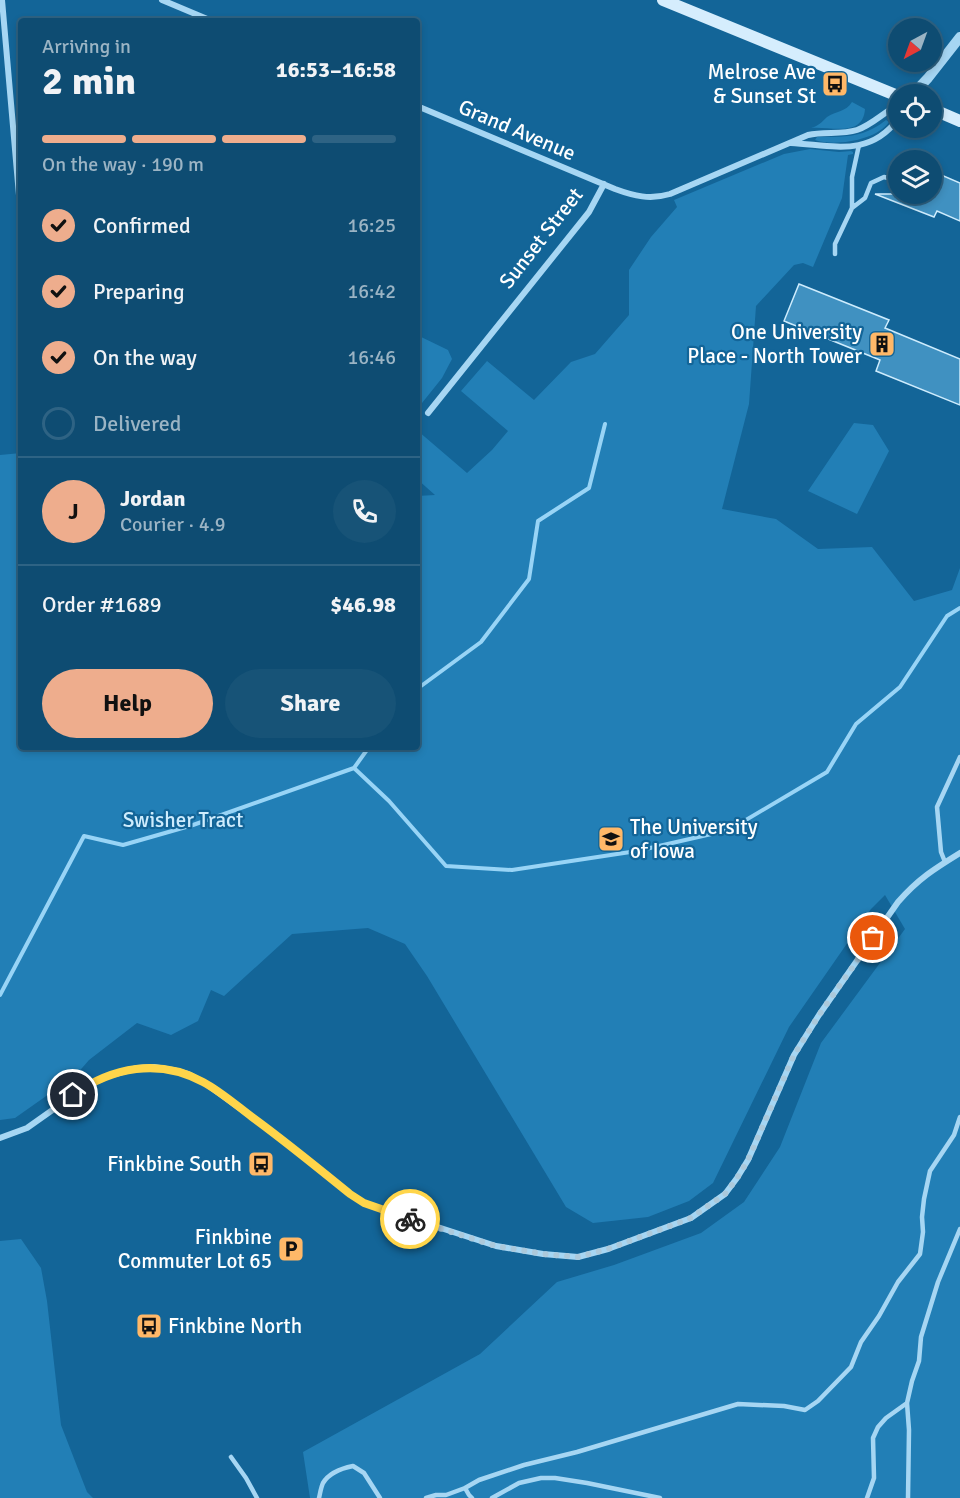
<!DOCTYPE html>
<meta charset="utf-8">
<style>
:root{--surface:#0e4c72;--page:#175377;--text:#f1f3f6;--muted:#9bb4c4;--line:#2e6384;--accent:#eead8d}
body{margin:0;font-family:Signika,sans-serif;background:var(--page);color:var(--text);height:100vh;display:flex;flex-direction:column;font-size:22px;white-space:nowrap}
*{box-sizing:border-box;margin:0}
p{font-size:20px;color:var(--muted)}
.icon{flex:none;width:33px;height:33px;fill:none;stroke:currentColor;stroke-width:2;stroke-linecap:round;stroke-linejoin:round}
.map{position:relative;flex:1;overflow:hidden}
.drawer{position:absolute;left:18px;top:18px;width:402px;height:732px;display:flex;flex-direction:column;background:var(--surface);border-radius:6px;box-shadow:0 3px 9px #0003,0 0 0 2px var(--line)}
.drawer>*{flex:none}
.needle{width:39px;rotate:221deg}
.tools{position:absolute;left:888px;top:18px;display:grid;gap:12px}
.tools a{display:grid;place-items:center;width:54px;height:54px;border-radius:50%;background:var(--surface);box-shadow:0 3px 9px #0003,0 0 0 2px var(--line);font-size:30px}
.pin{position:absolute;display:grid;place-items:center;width:51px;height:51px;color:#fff;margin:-26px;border:3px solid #fff;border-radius:50%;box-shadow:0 2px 6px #0007}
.courier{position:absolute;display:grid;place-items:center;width:60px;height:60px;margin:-30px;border:4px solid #ffd54a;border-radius:50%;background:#fff;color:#222;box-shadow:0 2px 8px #0007}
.head em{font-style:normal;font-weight:800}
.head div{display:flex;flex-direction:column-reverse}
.head{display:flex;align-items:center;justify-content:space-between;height:102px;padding:0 24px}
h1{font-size:39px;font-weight:800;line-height:45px}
.bar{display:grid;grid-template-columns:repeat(4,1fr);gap:9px 6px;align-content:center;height:72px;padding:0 24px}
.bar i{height:8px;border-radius:4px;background:var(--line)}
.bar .active{background:var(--accent)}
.bar p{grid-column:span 4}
.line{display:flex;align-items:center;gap:15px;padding:0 24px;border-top:2px solid var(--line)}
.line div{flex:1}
.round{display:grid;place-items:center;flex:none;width:63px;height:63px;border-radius:32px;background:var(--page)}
ol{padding:0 24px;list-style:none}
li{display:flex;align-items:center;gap:18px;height:66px}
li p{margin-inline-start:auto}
li .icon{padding:6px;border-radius:50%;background:var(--accent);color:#111;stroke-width:4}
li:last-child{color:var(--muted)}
li i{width:33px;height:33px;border:3px solid var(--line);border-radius:50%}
.cta{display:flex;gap:12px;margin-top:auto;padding:12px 24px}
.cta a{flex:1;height:69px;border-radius:36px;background:var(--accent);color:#111;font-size:24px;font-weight:800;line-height:69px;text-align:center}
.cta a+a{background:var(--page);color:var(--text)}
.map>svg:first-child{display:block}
.green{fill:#227fb6}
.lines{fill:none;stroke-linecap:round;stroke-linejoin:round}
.stream{stroke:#98d4f6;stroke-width:4}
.building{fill:#4091c1;stroke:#ceecfd;stroke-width:1.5}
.service{stroke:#a6d6f3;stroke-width:4.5}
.minor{stroke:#a6d6f3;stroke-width:6}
.tertiary{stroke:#a6d6f3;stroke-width:10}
.secondary{stroke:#d5edfd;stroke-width:12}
.done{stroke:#acc9db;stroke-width:6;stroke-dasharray:0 10.8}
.route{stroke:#ffd54a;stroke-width:8}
.labels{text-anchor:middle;stroke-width:4.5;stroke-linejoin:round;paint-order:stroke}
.poi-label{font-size:21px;fill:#fff;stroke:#136598;text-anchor:end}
.street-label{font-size:21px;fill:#fff;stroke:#136598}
.park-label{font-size:21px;fill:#ceecfd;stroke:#136598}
</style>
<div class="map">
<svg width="960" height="1498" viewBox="0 0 960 1498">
<rect width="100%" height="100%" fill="#136598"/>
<path class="green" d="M 852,102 L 865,109 C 863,138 830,126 811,128 C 818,126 822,122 827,117 C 836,111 846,112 852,102 Z
M 886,120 L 889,122 C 877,140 835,147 815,140 L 817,137 C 837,137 856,138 874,128 C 878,126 882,123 886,120 Z
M 810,149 L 839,152 L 851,151 L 853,152 L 853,154 L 848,155 L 842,198 L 813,267 L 803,263 L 794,265 L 756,306 L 749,404 L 722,509 L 776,519 L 818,549 L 872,547 L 914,601 L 952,590 L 960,568 L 960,1498 L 310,1498 L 303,1452 L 480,1354 L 557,1282 L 614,1265 L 701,1233 L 744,1202 L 780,1147 L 821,1043 L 905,929 L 885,895 L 871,909 L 789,1027 L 713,1183 L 689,1201 L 648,1217 L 593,1223 L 566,1207 L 427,976 L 405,944 L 368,928 L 292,934 L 224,996 L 211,990 L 198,1021 L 171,1035 L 137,1023 L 89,1060 L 76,1075 L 15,1118 L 0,1120 L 0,455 L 21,453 L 21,747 L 417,747 L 417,496 L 435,495 L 417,479 L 417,335 L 448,350 L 452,359 L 442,378 L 418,408 L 420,425 L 418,431 L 467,473 L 492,450 L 508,431 L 461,391 L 487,361 L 534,400 L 571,362 L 595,354 L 629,315 L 629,270 L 651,237 L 677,207 L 674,200 L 784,154 Z
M 854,423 L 873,425 L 889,451 L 857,514 L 808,491 Z
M 21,1239 L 41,1268 L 47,1301 L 61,1425 L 87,1492 L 93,1498 L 0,1498 L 0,1241 Z"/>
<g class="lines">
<path class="stream" d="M 417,689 L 481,642 L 529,579 L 538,521 L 589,488 L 605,424
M 354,768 L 369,747
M 0,995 L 84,836 L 123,845 L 193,825 L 354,768 L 389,801 L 446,866 L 512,870 L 637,851 L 729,830 L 827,772 L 856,724 L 900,687 L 947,616 L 960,608"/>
</g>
<path class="building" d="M 932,171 L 960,183 L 960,221 L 937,211 L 934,217 L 875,194 L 932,194 Z
M 799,284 L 889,320 L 885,328 L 960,359 L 960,405 L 876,371 L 880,360 L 784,321 Z"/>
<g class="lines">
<path class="service" d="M 852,208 L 865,198 L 871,183 L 884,177 L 896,180
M 835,254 L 835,244 L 852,208 L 852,177 L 859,145
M 945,862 L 941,852 L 937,807 L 960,757
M 231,1457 L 246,1478 L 257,1498
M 465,1488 L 479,1480 L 524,1465 L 577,1452 L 738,1404 L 784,1406 L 805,1410 L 818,1401 L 851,1367 L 861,1342 L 879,1316 L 898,1282 L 920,1254 L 923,1232 L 922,1217 L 924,1199 L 930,1171 L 954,1135 L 960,1117
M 319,1498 C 320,1494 321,1487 323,1483 C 329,1473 343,1468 353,1466 L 364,1473 L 380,1498
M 426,1498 L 436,1495 L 446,1495 L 465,1488 L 469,1495 L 472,1498
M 492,1498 L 519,1483 L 541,1478 L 555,1478 L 587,1483 L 660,1498
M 867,1498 L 874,1478 L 873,1438 L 878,1427 L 886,1418 L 907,1403
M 908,1498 L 909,1430 L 907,1403 L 912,1381 L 919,1361 L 921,1337 L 938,1282 L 960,1229"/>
<path class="minor" d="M 2,0 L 21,218
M 162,0 L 212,21
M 417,106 L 615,189 C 634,196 650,200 670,194 L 808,135 C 824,131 841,135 857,130 C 872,125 884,112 898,105
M 791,143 C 832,145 869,158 898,119
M 428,413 L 589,212 L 604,184
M 0,1138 L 27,1128 L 85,1087 L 108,1076 L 137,1068 L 154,1067 L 173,1070 L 188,1074 L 205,1083 L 260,1123 L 319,1169 L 350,1194 L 364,1203 L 496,1246 L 543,1254 L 578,1257 L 608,1249 L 691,1218 L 725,1194 L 737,1178 L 748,1160 L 794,1055 L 819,1015 L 898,902 C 918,879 934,869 960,853"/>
<path class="tertiary" d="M 913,94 L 928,78 L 960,37"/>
<path class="secondary" d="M 663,0 L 898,96
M 932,109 L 960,121"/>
</g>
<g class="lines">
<path class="done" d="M 410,1219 L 496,1246 L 543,1254 L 578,1257 L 608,1249 L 691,1218 L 725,1194 L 737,1178 L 748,1160 L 794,1055 L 819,1015 L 873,938"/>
<path class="route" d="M 73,1095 C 112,1067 159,1058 203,1082 C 220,1091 236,1105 252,1117 C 285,1141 318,1168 350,1194 L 364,1203 L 410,1219"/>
</g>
<defs>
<symbol id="bus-square" viewBox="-11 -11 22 22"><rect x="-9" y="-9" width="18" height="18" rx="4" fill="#ffb868" stroke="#136598"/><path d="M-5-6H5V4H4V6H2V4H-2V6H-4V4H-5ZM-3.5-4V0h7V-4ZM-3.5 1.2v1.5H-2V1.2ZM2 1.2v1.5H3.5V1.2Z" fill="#111"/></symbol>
<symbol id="building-square" viewBox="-11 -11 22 22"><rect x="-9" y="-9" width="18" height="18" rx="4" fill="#ffb868" stroke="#136598"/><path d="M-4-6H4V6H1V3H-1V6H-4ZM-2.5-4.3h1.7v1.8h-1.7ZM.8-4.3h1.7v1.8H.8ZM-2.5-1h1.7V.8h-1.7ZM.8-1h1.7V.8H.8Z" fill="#111"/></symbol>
<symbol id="university-square" viewBox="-11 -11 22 22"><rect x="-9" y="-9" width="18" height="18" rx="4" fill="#ffb868" stroke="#136598"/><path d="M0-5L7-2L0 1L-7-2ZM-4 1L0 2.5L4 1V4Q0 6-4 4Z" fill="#111"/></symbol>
<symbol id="parking-square" viewBox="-11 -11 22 22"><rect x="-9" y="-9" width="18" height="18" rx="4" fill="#ffb868" stroke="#136598"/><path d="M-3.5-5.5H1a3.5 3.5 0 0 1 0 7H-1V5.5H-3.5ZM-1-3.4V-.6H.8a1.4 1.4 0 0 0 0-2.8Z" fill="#111"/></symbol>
</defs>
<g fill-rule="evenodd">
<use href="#bus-square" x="820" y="69" width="30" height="30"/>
<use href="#building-square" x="867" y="329" width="30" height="30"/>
<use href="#university-square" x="596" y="824" width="30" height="30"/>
<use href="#bus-square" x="246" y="1149" width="30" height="30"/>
<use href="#parking-square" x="276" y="1234" width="30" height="30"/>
<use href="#bus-square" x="134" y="1311" width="30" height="30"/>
</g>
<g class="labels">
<g class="poi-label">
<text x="816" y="79">Melrose Ave<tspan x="816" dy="24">&amp; Sunset St</tspan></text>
<text x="862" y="339">One University<tspan x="862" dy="24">Place - North Tower</tspan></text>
<text x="630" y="834" text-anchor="start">The University<tspan x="630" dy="24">of Iowa</tspan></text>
<text x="242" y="1171">Finkbine South</text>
<text x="272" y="1244">Finkbine<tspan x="272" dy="24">Commuter Lot 65</tspan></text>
<text x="168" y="1333" text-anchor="start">Finkbine North</text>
</g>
<g class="street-label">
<text transform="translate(517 130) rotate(23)" y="7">Grand Avenue</text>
<text transform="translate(541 238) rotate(-52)" y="7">Sunset Street</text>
</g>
<g class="park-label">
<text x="183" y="827">Swisher Tract</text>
</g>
</g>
</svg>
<div class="tools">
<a><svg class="needle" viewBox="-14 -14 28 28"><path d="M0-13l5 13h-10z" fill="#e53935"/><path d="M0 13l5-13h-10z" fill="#9bb4c4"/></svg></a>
<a><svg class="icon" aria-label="locate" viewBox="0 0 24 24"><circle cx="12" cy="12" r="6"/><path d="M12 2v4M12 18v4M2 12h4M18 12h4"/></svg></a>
<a><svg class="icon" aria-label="layers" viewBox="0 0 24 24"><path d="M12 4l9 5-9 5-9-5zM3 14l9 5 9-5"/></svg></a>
</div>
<div class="pin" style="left:873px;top:938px;background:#ea580c"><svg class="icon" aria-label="bag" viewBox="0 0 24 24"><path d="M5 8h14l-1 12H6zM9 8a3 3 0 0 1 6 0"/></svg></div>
<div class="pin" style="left:73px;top:1095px;background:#1f2937"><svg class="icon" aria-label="home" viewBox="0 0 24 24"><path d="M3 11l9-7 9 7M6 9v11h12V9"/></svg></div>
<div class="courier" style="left:410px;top:1219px"><svg class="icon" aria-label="bike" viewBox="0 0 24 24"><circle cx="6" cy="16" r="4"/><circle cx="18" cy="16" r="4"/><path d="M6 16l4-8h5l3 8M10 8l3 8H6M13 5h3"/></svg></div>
<section class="drawer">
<div class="head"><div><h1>2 min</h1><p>Arriving in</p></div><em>16:53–16:58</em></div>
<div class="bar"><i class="active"></i><i class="active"></i><i class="active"></i><i></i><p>On the way · 190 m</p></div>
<ol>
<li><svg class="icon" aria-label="check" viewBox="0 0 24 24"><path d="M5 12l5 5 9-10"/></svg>Confirmed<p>16:25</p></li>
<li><svg class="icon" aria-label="check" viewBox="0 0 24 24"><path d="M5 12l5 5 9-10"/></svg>Preparing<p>16:42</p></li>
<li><svg class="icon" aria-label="check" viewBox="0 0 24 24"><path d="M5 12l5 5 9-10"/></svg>On the way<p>16:46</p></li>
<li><i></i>Delivered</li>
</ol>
<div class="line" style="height:108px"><b class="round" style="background:var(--accent);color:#111">J</b><div><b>Jordan</b><p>Courier · 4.9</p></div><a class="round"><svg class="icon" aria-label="phone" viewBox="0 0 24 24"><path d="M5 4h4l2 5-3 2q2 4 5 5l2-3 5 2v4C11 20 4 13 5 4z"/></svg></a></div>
<div class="line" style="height:78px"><div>Order #1689</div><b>$46.98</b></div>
<div class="cta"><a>Help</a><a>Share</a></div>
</section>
</div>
